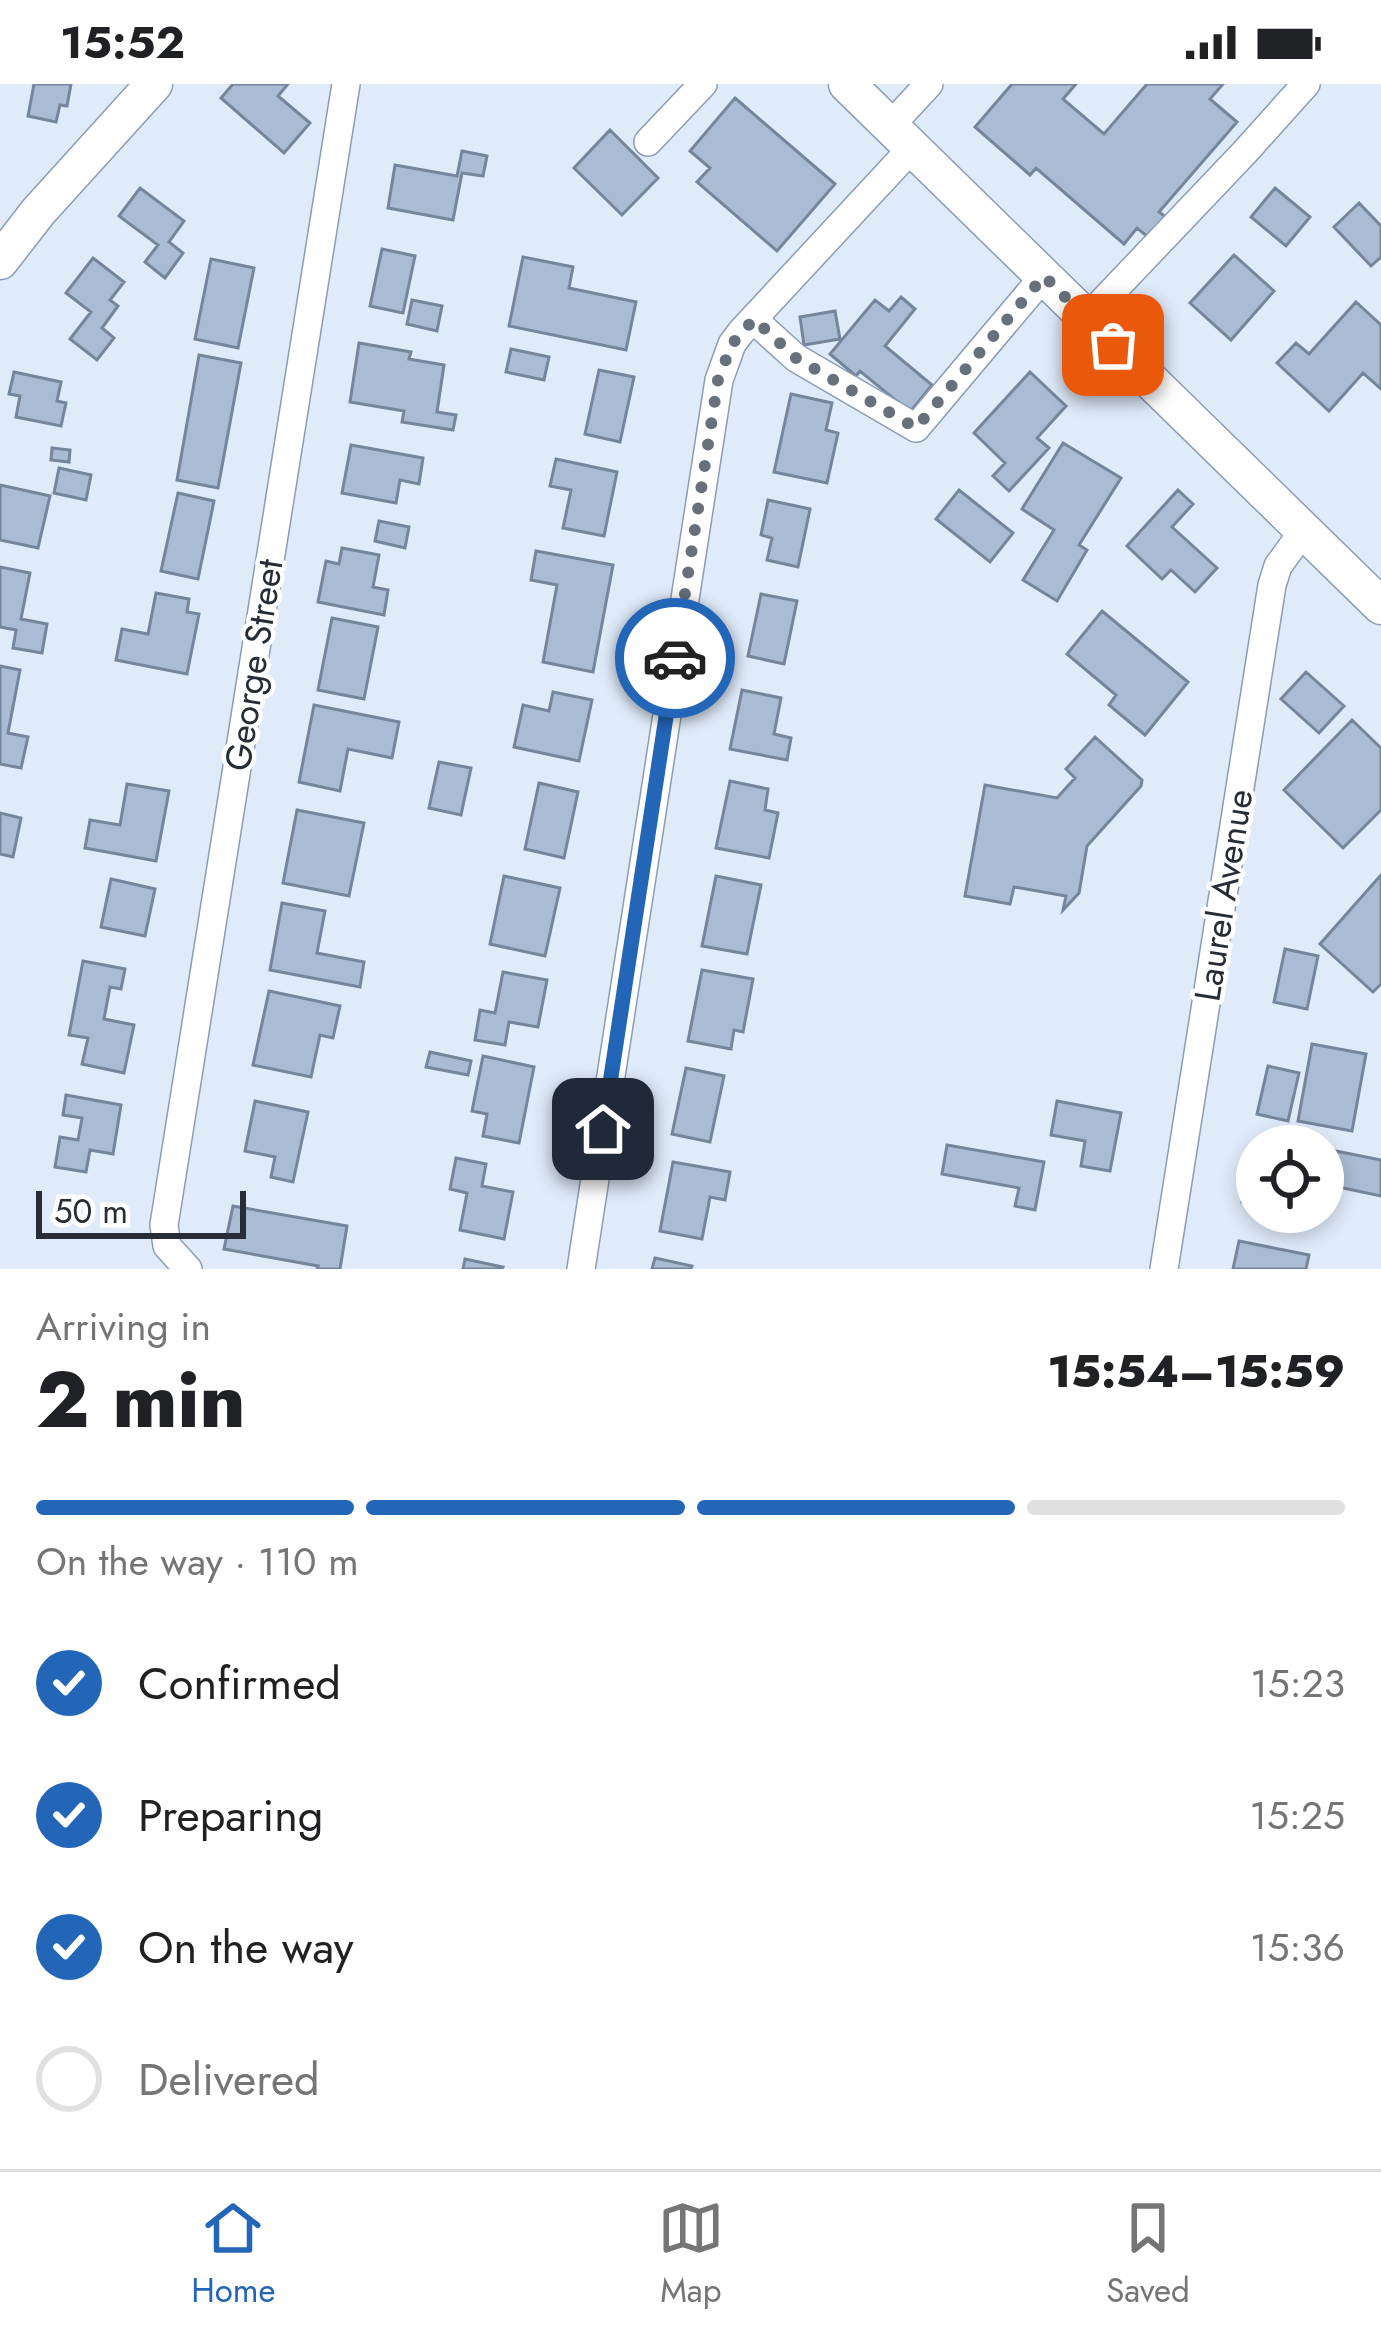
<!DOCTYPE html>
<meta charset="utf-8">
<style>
:root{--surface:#fff;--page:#f6f6f6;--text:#202124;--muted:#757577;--line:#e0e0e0;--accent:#2365b6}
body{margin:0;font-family:Jost,sans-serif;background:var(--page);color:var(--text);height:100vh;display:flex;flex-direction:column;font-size:45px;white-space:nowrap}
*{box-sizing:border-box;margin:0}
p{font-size:39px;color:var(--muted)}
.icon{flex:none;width:66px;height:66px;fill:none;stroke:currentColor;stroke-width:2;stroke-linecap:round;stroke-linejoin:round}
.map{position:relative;height:1185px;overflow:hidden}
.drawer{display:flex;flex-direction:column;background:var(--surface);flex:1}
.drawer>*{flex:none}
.fabs{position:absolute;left:1236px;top:1041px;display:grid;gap:24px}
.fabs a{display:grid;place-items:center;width:108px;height:108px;border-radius:50%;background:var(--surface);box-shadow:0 6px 18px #0003;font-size:60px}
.scale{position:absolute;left:36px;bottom:30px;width:210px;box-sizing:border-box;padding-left:12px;border:6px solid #262d36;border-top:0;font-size:33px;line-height:42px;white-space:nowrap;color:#262d36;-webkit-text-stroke:9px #fff;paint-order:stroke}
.pin{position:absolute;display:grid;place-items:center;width:102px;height:102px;color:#fff;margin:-51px;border-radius:24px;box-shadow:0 6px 18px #0006}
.courier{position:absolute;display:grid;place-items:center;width:120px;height:120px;margin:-60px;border:9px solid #2365b6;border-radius:50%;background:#fff;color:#222;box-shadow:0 3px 15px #0007}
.head em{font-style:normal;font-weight:800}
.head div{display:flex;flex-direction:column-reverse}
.head{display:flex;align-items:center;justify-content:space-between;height:204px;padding:0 36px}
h1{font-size:78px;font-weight:800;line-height:90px}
.bar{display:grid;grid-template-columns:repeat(4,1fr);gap:18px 12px;align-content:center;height:144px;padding:0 36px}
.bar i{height:15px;border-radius:9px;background:var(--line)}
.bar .current{background:var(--accent)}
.bar p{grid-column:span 4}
ol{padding:0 36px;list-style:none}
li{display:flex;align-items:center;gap:36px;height:132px}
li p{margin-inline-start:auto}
li .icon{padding:12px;border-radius:50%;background:var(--accent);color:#fff;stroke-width:4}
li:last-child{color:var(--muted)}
li i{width:66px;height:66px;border:6px solid var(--line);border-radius:50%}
.status{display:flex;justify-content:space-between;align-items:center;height:84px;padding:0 60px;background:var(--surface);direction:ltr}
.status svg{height:33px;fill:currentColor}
.tabs{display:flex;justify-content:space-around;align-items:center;height:168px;border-top:3px solid var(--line);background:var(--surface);font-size:33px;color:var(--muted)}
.tabs a{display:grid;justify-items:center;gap:6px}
.tabs .current{color:var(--accent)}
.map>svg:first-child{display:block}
.building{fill:#aabcd3;stroke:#75859b;stroke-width:3}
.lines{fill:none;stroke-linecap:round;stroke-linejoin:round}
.minor-casing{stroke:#8b9cb3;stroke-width:30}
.major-casing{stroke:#8b9cb3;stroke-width:39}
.minor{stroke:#fff;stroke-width:27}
.major{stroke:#fff;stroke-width:36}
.done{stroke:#67707b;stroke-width:12;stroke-dasharray:0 21.6}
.route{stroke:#2365b6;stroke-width:15}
.labels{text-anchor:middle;stroke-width:9;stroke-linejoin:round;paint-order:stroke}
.street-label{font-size:36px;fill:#262d36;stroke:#fff}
</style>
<div class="status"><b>15:52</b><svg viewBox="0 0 49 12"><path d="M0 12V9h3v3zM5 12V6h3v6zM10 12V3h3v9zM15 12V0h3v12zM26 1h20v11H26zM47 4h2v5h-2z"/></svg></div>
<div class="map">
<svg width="1381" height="1185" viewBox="0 0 1381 1185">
<rect width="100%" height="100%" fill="#e0ebfa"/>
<path class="building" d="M 34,0 L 71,0 L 67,22 L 60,21 L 56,38 L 28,32 Z
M 233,0 L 288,0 L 278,12 L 310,39 L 284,69 L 221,14 Z
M 1012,0 L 1076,0 L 1063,15 L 1104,50 L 1147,0 L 1223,0 L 1210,15 L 1237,38 L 1159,128 L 1166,133 L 1148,153 L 1137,144 L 1124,160 L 1036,84 L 1030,91 L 975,43 Z
M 735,14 L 835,100 L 777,167 L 697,98 L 710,84 L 690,67 Z
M 610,46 L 658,94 L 622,131 L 574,84 Z
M 462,67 L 487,72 L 483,92 L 462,89 L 453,136 L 388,124 L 395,81 L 457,92 Z
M 140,104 L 184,137 L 169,158 L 183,169 L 165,194 L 145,178 L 158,161 L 119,132 Z
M 1275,104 L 1310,133 L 1286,162 L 1251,133 Z
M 1359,119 L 1381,142 L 1381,173 L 1371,182 L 1334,143 Z
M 382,165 L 415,172 L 403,229 L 370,222 Z
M 1234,171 L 1274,207 L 1231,256 L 1190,219 Z
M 523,173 L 573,183 L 569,204 L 636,218 L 626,266 L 509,242 Z
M 93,174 L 124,198 L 110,216 L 118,222 L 102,244 L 114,254 L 97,276 L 70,255 L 91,228 L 66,209 Z
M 211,175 L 254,184 L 238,264 L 195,255 Z
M 901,213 L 915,225 L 885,262 L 932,301 L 910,328 L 860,287 L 856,292 L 830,270 L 875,216 L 889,227 Z
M 412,216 L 442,222 L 437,247 L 407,240 Z
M 1356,218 L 1381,241 L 1381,305 L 1363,289 L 1329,327 L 1277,279 L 1296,259 L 1309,270 Z
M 835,227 L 840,255 L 804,261 L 800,233 Z
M 359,259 L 411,268 L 409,275 L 444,281 L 437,328 L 456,331 L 453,346 L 402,338 L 404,327 L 350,318 Z
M 511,265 L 549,273 L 544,296 L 506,288 Z
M 199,271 L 241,279 L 218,404 L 177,396 Z
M 599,286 L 634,293 L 620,358 L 585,350 Z
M 14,288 L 61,298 L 57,317 L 66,319 L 61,342 L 16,333 L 20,312 L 9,310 Z
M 1030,288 L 1066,322 L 1037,354 L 1049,364 L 1009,407 L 993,392 L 1005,379 L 974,349 Z
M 791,310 L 832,319 L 826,346 L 838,349 L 827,399 L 774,388 Z
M 1063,359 L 1121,394 L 1079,461 L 1087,466 L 1057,517 L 1023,496 L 1054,446 L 1022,425 Z
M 351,361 L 423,374 L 419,400 L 400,396 L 396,419 L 342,409 Z
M 52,364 L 70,366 L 69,378 L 51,376 Z
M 556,375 L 617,388 L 604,452 L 563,444 L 571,406 L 550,402 Z
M 59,384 L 91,391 L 86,416 L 54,409 Z
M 0,401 L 50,412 L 38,464 L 0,456 Z
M 959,406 L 1013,449 L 990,478 L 936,435 Z
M 1178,406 L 1193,420 L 1172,443 L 1217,484 L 1195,508 L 1171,486 L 1162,495 L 1127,462 Z
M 178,409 L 214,417 L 198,495 L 161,487 Z
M 768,416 L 810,425 L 798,483 L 767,476 L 772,454 L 761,451 Z
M 379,437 L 409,443 L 405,464 L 375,457 Z
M 342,464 L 379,471 L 373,503 L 388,506 L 384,531 L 318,518 L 326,477 L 339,480 Z
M 536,467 L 613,481 L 593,588 L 543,578 L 557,501 L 531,496 Z
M 0,483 L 30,489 L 21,535 L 47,540 L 42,569 L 13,564 L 16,546 L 0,543 Z
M 156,509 L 189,515 L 187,528 L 199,530 L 187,590 L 116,576 L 122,545 L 148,550 Z
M 761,510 L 797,517 L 784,580 L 748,572 Z
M 1102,527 L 1188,598 L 1145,651 L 1109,621 L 1116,611 L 1067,570 Z
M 332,534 L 378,543 L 364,615 L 318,606 Z
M 0,582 L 20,586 L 8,649 L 28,653 L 21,684 L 0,680 Z
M 1306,588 L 1344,622 L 1319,649 L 1281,615 Z
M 742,606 L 781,614 L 774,650 L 791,654 L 787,676 L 730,665 Z
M 553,608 L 592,616 L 579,677 L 514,663 L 523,621 L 549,627 Z
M 314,621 L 399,638 L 392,674 L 348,665 L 340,707 L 299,698 Z
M 1352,636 L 1381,664 L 1381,726 L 1343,764 L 1284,706 Z
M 1095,653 L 1142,696 L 1141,702 L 1087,762 L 1079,809 L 1063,826 L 1066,812 L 1014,803 L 1010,820 L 965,812 L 985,701 L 1057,714 L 1075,694 L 1066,685 Z
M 439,678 L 471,684 L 461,731 L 429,724 Z
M 730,697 L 768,705 L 765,726 L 778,729 L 769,774 L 716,764 Z
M 539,699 L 578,708 L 564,774 L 525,765 Z
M 127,700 L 169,707 L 156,777 L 85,764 L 90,736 L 120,741 Z
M 297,726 L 364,739 L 349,812 L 283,799 Z
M 0,729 L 21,734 L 13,773 L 0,770 Z
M 1381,791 L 1381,900 L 1373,908 L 1320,860 Z
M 504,792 L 560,804 L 545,872 L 490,860 Z
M 716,792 L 761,801 L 747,870 L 702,862 Z
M 111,795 L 155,805 L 145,852 L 101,843 Z
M 282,819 L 325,827 L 317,869 L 364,878 L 360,903 L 270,886 Z
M 1285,865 L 1318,872 L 1307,925 L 1274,918 Z
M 83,877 L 125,885 L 121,905 L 110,903 L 104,935 L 134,941 L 124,989 L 82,980 L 88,954 L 69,951 Z
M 702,886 L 753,895 L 743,948 L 734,946 L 731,965 L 688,957 Z
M 503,888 L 547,896 L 538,943 L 509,938 L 505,961 L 475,956 L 480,926 L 495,929 Z
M 269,907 L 340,922 L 333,954 L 320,951 L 311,993 L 253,981 Z
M 1312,960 L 1366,970 L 1352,1047 L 1298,1037 Z
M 430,968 L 471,977 L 468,991 L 426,983 Z
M 483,972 L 534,983 L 519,1059 L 483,1052 L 487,1030 L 472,1027 Z
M 1268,982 L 1299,989 L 1288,1037 L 1257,1030 Z
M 686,984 L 724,992 L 710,1058 L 672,1050 Z
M 66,1011 L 121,1021 L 113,1070 L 90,1066 L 86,1088 L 55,1083 L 60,1053 L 78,1056 L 82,1034 L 63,1031 Z
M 255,1017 L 308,1028 L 293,1098 L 271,1093 L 275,1073 L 245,1067 Z
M 1057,1017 L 1121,1029 L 1110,1087 L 1081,1082 L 1085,1057 L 1051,1051 Z
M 947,1061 L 1044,1078 L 1035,1126 L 1015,1122 L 1019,1104 L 942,1090 Z
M 1253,1063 L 1257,1064 L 1257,1121 L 1242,1118 Z
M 1336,1067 L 1381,1076 L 1381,1112 L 1329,1101 Z
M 456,1074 L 486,1080 L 482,1102 L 513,1108 L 504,1155 L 460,1146 L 467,1109 L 450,1105 Z
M 673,1078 L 730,1088 L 725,1116 L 710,1113 L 702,1155 L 660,1147 Z
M 233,1122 L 347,1142 L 340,1185 L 317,1185 L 318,1182 L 224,1165 Z
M 1239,1157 L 1309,1171 L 1306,1185 L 1233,1185 Z
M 655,1174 L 692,1182 L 691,1185 L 652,1185 Z
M 465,1175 L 503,1183 L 502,1185 L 463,1185 Z"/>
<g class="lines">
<defs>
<path id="minor" d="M 890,42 L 929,0
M 648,58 L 703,0
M 1087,234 L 1244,69 L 1306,0
M 753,235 L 796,274 L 916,344 L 1044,192
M 188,1185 L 167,1162 L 164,1141 L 346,0
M 581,1185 L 719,296 L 732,260 L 741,248 L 912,64
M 1164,1185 L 1272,501 L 1278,482 L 1304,446"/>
<path id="major" d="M 847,0 L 1381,522
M 0,177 L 38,128 L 154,0"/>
</defs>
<use href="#minor" class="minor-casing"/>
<use href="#major" class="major-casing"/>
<use href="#minor" class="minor"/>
<use href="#major" class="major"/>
</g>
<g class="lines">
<path class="done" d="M 675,574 L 718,296 L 732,260 L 754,235 L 796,274 L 916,344 L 1044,192 L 1113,261"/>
<path class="route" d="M 603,1045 L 675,574"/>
</g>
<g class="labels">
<g class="street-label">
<text transform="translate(253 581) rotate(-81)" y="13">George Street</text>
<text transform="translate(1223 811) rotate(-81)" y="13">Laurel Avenue</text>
</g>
</g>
</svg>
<div class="fabs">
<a><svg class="icon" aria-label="locate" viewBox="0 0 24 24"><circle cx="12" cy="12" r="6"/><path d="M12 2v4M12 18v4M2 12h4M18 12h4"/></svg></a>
</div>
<div class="scale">50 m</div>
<div class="pin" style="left:1113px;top:261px;background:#ea580c"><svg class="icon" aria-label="bag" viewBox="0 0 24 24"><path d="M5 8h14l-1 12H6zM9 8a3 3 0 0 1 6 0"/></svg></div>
<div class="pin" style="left:603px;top:1045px;background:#1f2937"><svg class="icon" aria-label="home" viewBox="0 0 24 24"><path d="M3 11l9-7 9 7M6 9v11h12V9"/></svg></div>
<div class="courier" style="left:675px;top:574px"><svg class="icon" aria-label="car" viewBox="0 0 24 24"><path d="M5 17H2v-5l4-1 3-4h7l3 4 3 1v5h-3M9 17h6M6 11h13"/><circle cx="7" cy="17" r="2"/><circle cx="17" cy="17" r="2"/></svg></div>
</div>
<section class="drawer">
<div class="head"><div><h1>2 min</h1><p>Arriving in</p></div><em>15:54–15:59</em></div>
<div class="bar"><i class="current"></i><i class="current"></i><i class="current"></i><i></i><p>On the way · 110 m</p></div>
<ol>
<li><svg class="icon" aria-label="check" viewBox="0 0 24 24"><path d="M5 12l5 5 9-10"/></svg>Confirmed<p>15:23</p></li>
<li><svg class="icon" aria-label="check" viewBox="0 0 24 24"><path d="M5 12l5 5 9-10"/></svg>Preparing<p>15:25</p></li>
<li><svg class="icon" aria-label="check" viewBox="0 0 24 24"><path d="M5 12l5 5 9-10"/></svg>On the way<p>15:36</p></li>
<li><i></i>Delivered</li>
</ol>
</section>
<nav class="tabs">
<a class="current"><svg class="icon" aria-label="home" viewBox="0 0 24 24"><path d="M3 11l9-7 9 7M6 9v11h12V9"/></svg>Home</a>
<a><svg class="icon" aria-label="map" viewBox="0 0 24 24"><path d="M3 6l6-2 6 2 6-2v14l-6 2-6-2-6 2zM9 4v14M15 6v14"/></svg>Map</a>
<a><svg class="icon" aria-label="saved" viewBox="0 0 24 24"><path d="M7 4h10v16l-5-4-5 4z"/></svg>Saved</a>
</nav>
